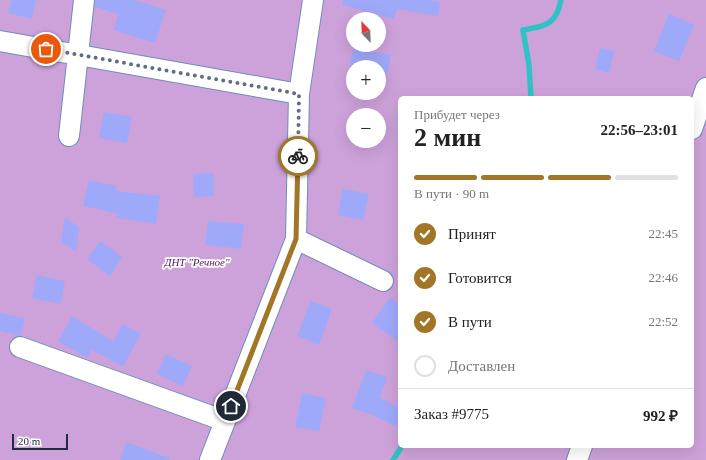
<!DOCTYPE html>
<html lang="ru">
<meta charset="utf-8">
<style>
:root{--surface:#fff;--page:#f6f6f6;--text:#222;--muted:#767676;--line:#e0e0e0;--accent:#a27627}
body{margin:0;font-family:Georgia,serif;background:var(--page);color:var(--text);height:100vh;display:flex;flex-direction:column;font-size:15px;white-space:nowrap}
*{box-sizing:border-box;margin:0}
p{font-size:13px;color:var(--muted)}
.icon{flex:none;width:22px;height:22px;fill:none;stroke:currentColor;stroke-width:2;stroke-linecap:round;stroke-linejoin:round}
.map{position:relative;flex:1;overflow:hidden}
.details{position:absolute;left:398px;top:96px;width:296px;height:352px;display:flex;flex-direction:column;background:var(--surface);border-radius:6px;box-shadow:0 4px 16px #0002}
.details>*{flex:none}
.needle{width:26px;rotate:337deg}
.tools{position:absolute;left:346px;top:12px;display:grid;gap:8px}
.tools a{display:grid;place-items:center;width:40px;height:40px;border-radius:50%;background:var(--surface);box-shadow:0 4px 16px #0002;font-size:20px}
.scale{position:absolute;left:12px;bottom:10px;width:56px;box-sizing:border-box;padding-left:4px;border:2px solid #1f2c3e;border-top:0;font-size:11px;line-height:14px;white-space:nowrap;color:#1f2c3e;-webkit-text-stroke:3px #fff;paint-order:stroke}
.pin{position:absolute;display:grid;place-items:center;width:34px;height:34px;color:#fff;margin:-17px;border:2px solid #fff;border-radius:50%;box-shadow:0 1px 4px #0007}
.courier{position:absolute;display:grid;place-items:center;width:40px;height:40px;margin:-20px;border:3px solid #a27627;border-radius:50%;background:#fff;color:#222;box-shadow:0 1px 5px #0007}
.summary em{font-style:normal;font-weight:700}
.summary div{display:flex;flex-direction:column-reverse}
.summary{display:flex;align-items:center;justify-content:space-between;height:68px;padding:0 16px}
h1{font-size:26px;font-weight:700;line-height:30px}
.bar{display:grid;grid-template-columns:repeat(4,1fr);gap:6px 4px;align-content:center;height:48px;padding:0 16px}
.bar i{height:5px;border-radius:3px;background:var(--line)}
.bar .current{background:var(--accent)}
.bar p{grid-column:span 4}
.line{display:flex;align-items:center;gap:10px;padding:0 16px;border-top:1px solid var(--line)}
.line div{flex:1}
ol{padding:0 16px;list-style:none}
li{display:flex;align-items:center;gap:12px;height:44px}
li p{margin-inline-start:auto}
li .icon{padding:4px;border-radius:50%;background:var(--accent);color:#fff;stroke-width:4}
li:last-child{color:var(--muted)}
li i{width:22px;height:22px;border:2px solid var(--line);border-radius:50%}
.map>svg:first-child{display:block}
.green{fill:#cda2da;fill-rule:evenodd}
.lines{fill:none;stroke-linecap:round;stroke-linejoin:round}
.stream{stroke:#31c2c6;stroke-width:5.5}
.building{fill:#9fa9fa}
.minor-casing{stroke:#6e8cba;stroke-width:22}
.minor{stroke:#fff;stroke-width:20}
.done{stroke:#616e80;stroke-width:4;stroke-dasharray:0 7.2}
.route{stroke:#a27627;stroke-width:5}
.labels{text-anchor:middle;stroke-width:3.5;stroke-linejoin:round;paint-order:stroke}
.park-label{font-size:11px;font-style:italic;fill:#58196a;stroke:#fff}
</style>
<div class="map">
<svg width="706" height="460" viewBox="0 0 706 460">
<rect width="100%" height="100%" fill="#dbe9fc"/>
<path class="green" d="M 0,0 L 706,0 L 706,460 L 0,460 ZM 353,19 L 379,19 L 379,45 L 353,45 ZM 353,67 L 379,67 L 379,93 L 353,93 ZM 400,98 L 692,98 L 692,446 L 400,446 ZM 353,115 L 379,115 L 379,141 L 353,141 Z"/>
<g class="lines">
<path class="stream" d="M 531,98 L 529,65 L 523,30 C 546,26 556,25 561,0
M 393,460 L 402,446"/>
</g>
<path class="building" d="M 11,0 L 36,0 L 32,19 L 8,13 Z
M 95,0 L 134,0 L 166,10 L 155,43 L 114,30 L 118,14 L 95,7 Z
M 343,0 L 427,0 L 440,2 L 438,16 L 397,9 L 394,19 L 342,5 Z
M 669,14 L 694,25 L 679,61 L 654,51 Z
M 600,48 L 614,51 L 609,73 L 595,69 Z
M 353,49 L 391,55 L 386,80 L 379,79 L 379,67 L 353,67 L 353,74 L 349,73 Z
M 104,112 L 132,117 L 127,143 L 99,138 Z
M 213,173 L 214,196 L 194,197 L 193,174 Z
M 89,180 L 117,186 L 116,191 L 160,196 L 156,224 L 116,218 L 119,214 L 83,206 Z
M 343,189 L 369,194 L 363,220 L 338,215 Z
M 65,217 L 79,227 L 76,252 L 61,242 Z
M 208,221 L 244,224 L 241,249 L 205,245 Z
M 100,241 L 122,257 L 110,276 L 87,259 Z
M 37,275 L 65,281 L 61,304 L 32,298 Z
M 390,297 L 400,305 L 400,343 L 372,323 Z
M 311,301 L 332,309 L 319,345 L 297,336 Z
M 0,313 L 25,318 L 21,336 L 0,331 Z
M 72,316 L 113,341 L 123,324 L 141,334 L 123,367 L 92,350 L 87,358 L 58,341 Z
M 166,354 L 192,366 L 183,386 L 157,374 Z
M 366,370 L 387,377 L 380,398 L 400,408 L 400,416 L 395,426 L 372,415 L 352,408 Z
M 302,393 L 326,398 L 319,431 L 295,427 Z
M 126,442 L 169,458 L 169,460 L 120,460 Z"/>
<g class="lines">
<defs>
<path id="minor" d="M 0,41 L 299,94
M 692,129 L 706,88
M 69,136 L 84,0
M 296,239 L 383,281
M 20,347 L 225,421
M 210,460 L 296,239 L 299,94 L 313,0
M 577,460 L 582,446"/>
</defs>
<use href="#minor" class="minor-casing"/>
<use href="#minor" class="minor"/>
</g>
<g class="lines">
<path class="done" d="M 46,49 L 299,94 L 298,156"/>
<path class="route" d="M 231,406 L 296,239 L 298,156"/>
</g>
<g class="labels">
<g class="park-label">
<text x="197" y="266">ДНТ "Речное"</text>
</g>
</g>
</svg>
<div class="tools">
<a><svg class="needle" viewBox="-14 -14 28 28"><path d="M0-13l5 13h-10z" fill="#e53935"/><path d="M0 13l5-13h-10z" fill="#767676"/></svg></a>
<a>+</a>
<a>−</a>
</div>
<div class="scale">20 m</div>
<div class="pin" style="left:46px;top:49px;background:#ea580c"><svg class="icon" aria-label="bag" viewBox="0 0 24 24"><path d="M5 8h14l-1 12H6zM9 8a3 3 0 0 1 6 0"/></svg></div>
<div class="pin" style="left:231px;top:406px;background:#1f2937"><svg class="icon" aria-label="home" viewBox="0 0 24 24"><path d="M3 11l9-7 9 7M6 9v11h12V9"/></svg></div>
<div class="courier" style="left:298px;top:156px"><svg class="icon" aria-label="bike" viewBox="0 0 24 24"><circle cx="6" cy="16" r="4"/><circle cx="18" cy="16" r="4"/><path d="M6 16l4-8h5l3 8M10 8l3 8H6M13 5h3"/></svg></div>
<section class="details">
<div class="summary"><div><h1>2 мин</h1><p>Прибудет через</p></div><em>22:56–23:01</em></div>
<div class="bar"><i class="current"></i><i class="current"></i><i class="current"></i><i></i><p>В пути · 90 m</p></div>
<ol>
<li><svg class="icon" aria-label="check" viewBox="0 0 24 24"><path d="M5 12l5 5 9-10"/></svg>Принят<p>22:45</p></li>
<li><svg class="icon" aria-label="check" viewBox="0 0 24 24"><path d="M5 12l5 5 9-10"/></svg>Готовится<p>22:46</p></li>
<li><svg class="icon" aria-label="check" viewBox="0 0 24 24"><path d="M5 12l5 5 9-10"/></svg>В пути<p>22:52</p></li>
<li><i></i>Доставлен</li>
</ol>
<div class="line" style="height:52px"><div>Заказ #9775</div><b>992 ₽</b></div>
</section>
</div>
